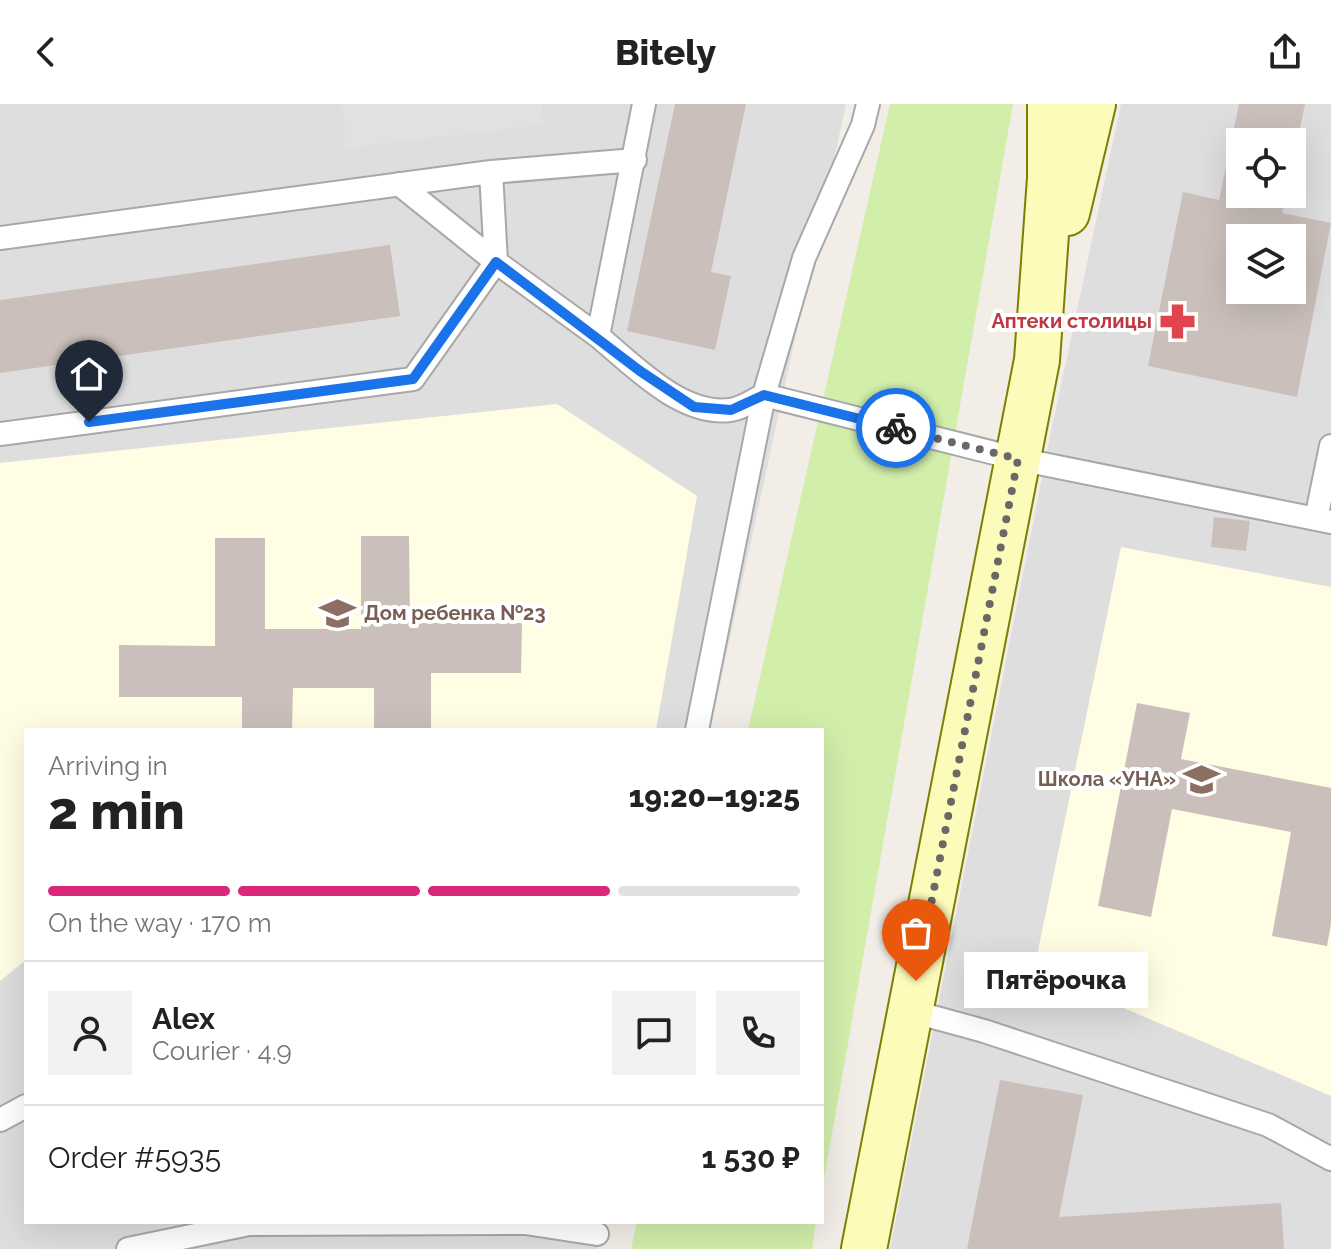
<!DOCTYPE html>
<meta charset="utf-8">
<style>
:root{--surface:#fff;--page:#f2f2f2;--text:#222;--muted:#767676;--line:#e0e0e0;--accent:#db2777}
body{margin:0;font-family:Raleway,sans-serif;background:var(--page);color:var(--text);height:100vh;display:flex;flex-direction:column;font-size:30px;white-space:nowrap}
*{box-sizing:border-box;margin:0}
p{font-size:26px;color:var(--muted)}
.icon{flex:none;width:44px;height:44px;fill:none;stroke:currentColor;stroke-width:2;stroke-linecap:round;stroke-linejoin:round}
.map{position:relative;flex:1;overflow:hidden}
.sheet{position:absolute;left:24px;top:624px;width:800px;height:496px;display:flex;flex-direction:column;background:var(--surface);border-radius:0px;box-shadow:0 8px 32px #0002}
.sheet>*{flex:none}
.controls{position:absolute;left:1226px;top:24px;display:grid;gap:16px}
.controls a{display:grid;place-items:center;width:80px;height:80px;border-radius:0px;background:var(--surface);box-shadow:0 8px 32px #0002;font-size:40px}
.pin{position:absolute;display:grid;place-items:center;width:68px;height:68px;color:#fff;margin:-82px -34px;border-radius:50% 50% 50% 0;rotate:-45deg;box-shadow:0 0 8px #0007}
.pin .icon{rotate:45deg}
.courier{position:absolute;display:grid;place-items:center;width:80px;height:80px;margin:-40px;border:6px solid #1a73e8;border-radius:50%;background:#fff;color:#222;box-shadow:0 2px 10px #0007}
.bubble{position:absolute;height:56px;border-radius:0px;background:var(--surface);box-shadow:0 8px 32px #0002;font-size:26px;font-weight:800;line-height:56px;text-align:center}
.summary em{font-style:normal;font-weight:800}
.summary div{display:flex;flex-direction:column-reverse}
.summary{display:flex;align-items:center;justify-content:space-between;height:136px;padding:0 24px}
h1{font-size:52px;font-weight:800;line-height:60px}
.bar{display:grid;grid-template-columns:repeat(4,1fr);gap:12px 8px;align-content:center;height:96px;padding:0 24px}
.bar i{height:10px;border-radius:6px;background:var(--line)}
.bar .current{background:var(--accent)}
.bar p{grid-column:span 4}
.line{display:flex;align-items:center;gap:20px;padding:0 24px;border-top:2px solid var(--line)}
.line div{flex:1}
.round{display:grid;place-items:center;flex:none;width:84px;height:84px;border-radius:0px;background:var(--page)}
header{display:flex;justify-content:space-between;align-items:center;height:104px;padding:0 24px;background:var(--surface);font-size:36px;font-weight:800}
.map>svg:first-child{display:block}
.residential{fill:#dfdede;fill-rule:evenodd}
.education{fill:#fffde3}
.grass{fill:#d1eeab}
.parking{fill:#e1e1e1}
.building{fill:#cabfba;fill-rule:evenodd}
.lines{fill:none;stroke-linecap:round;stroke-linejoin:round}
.lane-casing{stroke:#a8a8a8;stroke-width:26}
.secondary-casing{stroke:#7c8000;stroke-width:48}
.lane{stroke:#fff;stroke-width:22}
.secondary{stroke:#fdfbba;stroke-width:44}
.done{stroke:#6a6866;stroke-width:8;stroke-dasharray:0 14.4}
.route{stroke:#1a73e8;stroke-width:10}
.labels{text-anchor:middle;stroke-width:8;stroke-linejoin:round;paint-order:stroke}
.health-label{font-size:20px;font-weight:bold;fill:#be3a42;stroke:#fff;text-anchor:end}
.education-label{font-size:20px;font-weight:bold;fill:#785e54;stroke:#fff;text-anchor:start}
</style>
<header><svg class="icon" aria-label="back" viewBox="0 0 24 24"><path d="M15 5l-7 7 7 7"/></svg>Bitely<svg class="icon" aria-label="share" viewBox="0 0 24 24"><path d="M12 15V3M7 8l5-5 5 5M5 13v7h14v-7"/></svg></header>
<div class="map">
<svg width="1331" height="1145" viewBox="0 0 1331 1145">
<rect width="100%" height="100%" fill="#f2ede7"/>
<path class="residential" d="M 0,0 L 846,0 L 710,626 L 26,626 L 26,1118 L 604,1118 L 598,1145 L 0,1145 Z
M 1121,0 L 1331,0 L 1331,1145 L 890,1145 L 1051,328 ZM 1240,38 L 1292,38 L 1292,90 L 1240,90 ZM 1240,134 L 1292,134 L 1292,186 L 1240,186 Z"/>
<path class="education" d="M 557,300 L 697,392 L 656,626 L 26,626 L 26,856 L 0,877 L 0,359 Z
M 1121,443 L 1331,483 L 1331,992 L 1034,866 Z"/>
<path class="grass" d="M 890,0 L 1013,0 L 822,1087 L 822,626 L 748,626 Z
M 637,1118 L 816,1118 L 812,1145 L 631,1145 Z"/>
<path class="parking" d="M 342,0 L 542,0 L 543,21 L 346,44 Z"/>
<path class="building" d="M 675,0 L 746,0 L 711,168 L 731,172 L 715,246 L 627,227 Z
M 1239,0 L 1305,0 L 1292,62 L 1292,38 L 1240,38 L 1240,90 L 1286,90 L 1282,109 L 1331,119 L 1297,293 L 1148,262 L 1183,88 L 1219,96 ZM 1240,134 L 1292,134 L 1292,186 L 1240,186 Z
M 390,141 L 400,212 L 0,269 L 0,196 Z
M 1214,413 L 1250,417 L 1246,447 L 1211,443 Z
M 361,432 L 409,432 L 410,519 L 522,519 L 521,569 L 431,569 L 431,626 L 374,626 L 374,584 L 293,584 L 292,626 L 242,626 L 242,593 L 119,593 L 119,541 L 215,542 L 215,434 L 265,434 L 265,525 L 361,525 Z
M 1137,599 L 1190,609 L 1181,655 L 1331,684 L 1331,820 L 1327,842 L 1272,832 L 1291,728 L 1172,705 L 1151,813 L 1098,802 Z
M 1000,976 L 1083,991 L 1059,1113 L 1281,1099 L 1284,1145 L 967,1145 Z"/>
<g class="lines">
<defs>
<path id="lane" d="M 644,0 L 598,232 C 633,261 681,312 730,306 C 741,305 754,296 764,291 L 1018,355 L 1331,418
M 491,68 L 496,158
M 399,80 L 496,158
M 0,134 L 491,68 L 635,56
M 0,330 L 413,275 L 496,158 L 598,232
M 1316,415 L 1331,342
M 697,626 L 764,291 L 804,154 L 863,21 L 868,0
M 911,907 L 984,927 L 1268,1021 L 1331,1055
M 0,1016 L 26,1002
M 128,1145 L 249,1120 L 525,1119 L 597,1130"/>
<path id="secondary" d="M 1067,109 L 1093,0
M 864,1145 L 1037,256 L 1050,74 L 1050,0"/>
</defs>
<use href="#lane" class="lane-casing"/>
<use href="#secondary" class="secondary-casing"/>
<use href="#lane" class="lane"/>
<use href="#secondary" class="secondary"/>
</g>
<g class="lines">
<path class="done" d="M 896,324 L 1018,355 L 916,877"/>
<path class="route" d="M 89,318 L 413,275 L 496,158 L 640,267 L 694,303 L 731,306 L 764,291 L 896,324"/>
</g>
<defs>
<symbol id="pharmacy-bare" viewBox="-9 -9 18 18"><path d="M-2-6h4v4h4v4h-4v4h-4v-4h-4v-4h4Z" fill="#e0444e" stroke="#fff" stroke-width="2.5" paint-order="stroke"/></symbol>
<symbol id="school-bare" viewBox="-9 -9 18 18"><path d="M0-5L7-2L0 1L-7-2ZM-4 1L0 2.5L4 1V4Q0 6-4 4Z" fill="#8d6e63" stroke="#fff" stroke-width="2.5" paint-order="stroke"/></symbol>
</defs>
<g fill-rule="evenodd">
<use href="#pharmacy-bare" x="1152" y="192" width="51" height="51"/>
<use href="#school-bare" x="312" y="484" width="51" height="51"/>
<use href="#school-bare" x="1176" y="650" width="51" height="51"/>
</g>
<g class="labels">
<g class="health-label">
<text x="1152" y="224">Аптеки столицы</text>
</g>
<g class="education-label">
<text x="364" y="516">Дом ребенка №23</text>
<text x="1176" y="682" text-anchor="end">Школа «УНА»</text>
</g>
</g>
</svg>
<div class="controls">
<a><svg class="icon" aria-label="locate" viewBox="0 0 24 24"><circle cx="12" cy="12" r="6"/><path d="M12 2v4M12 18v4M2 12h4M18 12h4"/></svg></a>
<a><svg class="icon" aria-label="layers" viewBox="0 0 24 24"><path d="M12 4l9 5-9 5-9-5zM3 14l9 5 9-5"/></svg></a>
</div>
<div class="pin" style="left:916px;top:877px;background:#ea580c"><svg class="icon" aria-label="bag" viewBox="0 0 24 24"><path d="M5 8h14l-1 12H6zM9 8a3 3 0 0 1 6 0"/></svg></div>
<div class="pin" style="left:89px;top:318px;background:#1f2937"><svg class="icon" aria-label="home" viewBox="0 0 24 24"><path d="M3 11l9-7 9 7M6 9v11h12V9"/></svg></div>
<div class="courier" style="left:896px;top:324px"><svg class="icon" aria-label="bike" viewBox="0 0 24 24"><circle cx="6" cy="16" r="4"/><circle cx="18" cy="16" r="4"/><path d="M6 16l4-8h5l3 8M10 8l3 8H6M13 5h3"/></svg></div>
<div class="bubble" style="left:964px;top:848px;width:184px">Пятёрочка</div>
<section class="sheet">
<div class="summary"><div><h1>2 min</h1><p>Arriving in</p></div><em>19:20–19:25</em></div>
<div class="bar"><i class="current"></i><i class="current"></i><i class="current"></i><i></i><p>On the way · 170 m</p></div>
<div class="line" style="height:144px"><a class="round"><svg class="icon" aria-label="person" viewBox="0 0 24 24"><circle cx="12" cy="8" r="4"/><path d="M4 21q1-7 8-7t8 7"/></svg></a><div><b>Alex</b><p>Courier · 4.9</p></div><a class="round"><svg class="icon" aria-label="chat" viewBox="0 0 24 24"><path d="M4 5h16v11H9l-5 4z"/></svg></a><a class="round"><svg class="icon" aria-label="phone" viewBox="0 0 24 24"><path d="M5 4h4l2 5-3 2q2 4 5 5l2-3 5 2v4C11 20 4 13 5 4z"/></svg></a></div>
<div class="line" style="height:104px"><div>Order #5935</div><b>1 530 ₽</b></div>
</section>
</div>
